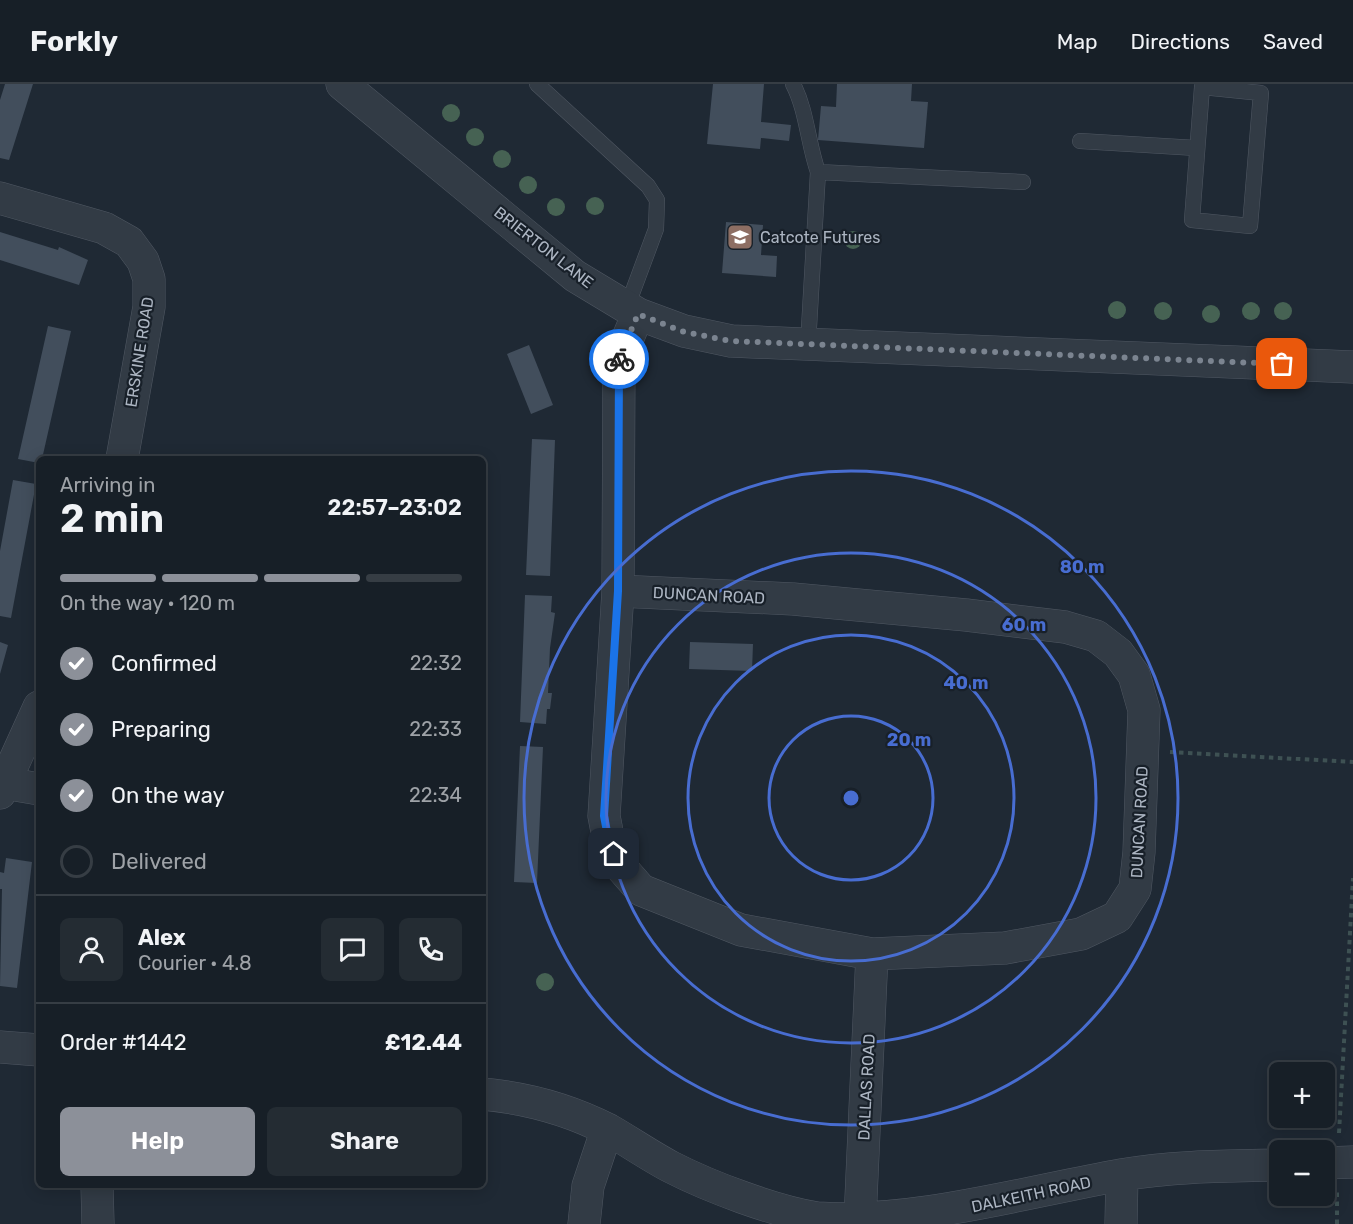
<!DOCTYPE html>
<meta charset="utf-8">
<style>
:root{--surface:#171f27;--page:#242c33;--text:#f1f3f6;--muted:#9ea2a7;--line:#363d44;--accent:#8c9099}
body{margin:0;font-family:Rubik,sans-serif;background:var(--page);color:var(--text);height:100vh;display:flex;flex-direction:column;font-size:22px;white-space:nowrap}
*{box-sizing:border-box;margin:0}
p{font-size:20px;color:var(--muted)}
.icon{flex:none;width:33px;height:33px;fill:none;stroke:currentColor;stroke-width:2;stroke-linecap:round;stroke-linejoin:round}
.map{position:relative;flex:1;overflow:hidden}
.panel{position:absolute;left:36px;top:372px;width:450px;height:732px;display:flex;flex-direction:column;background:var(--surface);border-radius:9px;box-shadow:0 3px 15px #0003,0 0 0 2px var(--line)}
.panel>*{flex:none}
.fabs{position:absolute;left:1269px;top:978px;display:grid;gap:12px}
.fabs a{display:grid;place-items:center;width:66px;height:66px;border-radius:9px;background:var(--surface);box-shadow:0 3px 15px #0003,0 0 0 2px var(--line);font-size:30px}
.pin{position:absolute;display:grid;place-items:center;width:51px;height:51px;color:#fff;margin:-26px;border-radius:12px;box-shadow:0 3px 9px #0006}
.courier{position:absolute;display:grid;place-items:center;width:60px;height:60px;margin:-30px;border:4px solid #1a73e8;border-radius:50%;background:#fff;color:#222;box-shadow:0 2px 8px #0007}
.headline em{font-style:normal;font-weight:600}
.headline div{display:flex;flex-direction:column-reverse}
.headline{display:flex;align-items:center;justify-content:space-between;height:102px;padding:0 24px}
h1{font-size:39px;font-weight:600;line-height:45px}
.bar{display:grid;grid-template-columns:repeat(4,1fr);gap:9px 6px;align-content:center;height:72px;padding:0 24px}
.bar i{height:8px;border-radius:4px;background:var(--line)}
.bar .on{background:var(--accent)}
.bar p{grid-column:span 4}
.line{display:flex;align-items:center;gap:15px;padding:0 24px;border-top:2px solid var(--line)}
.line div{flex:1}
.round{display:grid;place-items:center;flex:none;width:63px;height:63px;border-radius:9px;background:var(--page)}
ol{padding:0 24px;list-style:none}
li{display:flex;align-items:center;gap:18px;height:66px}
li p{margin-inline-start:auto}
li .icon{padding:6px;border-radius:50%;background:var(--accent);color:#fff;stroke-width:4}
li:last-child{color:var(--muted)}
li i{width:33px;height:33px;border:3px solid var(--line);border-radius:50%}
.primary-button{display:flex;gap:12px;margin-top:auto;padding:12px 24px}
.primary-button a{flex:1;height:69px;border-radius:9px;background:var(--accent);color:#fff;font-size:24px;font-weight:600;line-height:69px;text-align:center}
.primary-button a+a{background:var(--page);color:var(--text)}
header{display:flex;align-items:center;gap:36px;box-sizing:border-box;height:84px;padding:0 30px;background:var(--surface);border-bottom:2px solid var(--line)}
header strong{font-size:28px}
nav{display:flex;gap:33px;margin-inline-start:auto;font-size:21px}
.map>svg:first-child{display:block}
.building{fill:#424e5c}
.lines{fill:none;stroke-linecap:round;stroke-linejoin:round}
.service-casing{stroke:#505863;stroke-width:16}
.minor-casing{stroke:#505863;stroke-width:33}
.path{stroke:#3e5153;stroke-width:4;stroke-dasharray:4.5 4.5;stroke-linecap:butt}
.service{stroke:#323b45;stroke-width:15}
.minor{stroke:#323b45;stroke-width:32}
.tree{fill:#466253}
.done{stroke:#7b8490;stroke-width:6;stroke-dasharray:0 10.8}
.route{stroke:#1a73e8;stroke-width:8}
.ring{fill:none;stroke:#486dd1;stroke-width:3}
.labels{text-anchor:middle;stroke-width:4.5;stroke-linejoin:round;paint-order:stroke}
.poi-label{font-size:16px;fill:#acb5c2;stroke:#182029;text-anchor:start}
.street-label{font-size:16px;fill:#acb5c2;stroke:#182029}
.centre{fill:#486dd1;stroke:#182029;stroke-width:3}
.ring-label{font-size:18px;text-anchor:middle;font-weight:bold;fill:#486dd1;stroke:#182029;stroke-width:4.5;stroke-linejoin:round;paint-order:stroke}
</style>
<header>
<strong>Forkly</strong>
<nav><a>Map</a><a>Directions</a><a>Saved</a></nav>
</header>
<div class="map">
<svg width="1353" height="1140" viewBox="0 0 1353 1140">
<rect width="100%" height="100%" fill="#1f2934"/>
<path class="building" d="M 5,0 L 33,0 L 9,76 L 0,74 L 0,16 Z
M 713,0 L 764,0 L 761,38 L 791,41 L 789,57 L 761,54 L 760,65 L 707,60 Z
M 837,0 L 912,0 L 911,17 L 928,18 L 924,64 L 818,56 L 821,22 L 836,23 Z
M 726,138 L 763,141 L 761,171 L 777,172 L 776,193 L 722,189 Z
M 0,148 L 58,166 L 59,163 L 88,176 L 79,201 L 0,176 Z
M 48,242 L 71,247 L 42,375 L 39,375 L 39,379 L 18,375 Z
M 529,261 L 553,321 L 531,330 L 507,270 Z
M 532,355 L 555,356 L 550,492 L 526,491 Z
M 13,396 L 36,400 L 11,534 L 0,532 L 0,467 Z
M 525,511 L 552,512 L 551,528 L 555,529 L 550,564 L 548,609 L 552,609 L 550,625 L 547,625 L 546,640 L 520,638 Z
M 0,558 L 8,561 L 0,590 Z
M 690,558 L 753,560 L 752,587 L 689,585 Z
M 520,662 L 543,663 L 537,799 L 514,798 Z
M 6,774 L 32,778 L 17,904 L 0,902 L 2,805 L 0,805 L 0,788 L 4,789 Z"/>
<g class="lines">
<defs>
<path id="service" d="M 537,0 L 648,102 L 657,116 L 656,145 L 627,223
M 793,0 C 807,27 808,60 818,88
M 1202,3 L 1261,9 L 1250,142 L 1192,136 Z
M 1080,57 L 1196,64
M 808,261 L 818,88 L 1023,98"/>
<path id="minor" d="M 342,0 L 575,192 L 638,230 L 684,247 L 731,257 L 1353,283
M 0,114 L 104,144 L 129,158 L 143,177 L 149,195 L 149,223 L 122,375
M 618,507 L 793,515 L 966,531 L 1065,543 L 1096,552 L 1118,569 L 1134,591 L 1144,626 L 1139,768 L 1135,805 L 1117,833 L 1081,850 L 1005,864 L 872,870 L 741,846 L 641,806 L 620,782 L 609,758 L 604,732 L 618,507 L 619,275 L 638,230
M 4,699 L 39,705
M 0,709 L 39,623
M 0,963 L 39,966
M 483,1010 C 526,1014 570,1026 609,1046 C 630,1058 650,1072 671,1083 C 710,1103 774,1127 817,1134 C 914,1140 1025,1108 1121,1091 C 1173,1082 1227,1082 1280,1081
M 1324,1079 L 1353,1078
M 97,1101 L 98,1140
M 860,1136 L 872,870
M 584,1140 L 588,1102 L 607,1045
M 1121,1140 L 1122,1091"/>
</defs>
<use href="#service" class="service-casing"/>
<use href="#minor" class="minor-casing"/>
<path class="path" d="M 1170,668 L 1353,678
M 1339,1049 L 1353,794
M 1337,1140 L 1337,1108"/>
<use href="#service" class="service"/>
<use href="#minor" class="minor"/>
</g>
<g class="tree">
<circle cx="451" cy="29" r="9"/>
<circle cx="475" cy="53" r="9"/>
<circle cx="502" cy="75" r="9"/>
<circle cx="528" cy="101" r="9"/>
<circle cx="595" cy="122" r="9"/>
<circle cx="556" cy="123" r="9"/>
<circle cx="853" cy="156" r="9"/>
<circle cx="1117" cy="226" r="9"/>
<circle cx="1163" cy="227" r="9"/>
<circle cx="1251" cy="227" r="9"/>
<circle cx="1283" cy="227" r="9"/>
<circle cx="1211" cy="230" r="9"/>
<circle cx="545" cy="898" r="9"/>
</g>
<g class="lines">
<path class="done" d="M 619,275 L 638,230 L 684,248 L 731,257 L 1282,280"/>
<path class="route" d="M 614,770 L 609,758 L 604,732 L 618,507 L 619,275"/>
</g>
<g class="ring">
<circle cx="851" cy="714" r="82"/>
<circle cx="851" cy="714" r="163"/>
<circle cx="851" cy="714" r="245"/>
<circle cx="851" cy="714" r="327"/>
</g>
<defs>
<symbol id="school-square" viewBox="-11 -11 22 22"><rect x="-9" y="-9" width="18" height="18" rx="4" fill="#8d6e63" stroke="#182029"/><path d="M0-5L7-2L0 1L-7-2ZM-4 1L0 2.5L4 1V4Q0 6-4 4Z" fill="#fff"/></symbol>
</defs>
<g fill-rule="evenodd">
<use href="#school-square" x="725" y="138" width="30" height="30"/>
</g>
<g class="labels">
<g class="poi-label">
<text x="760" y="159">Catcote Futures</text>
</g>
<g class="street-label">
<text transform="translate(544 163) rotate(38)" y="6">BRIERTON LANE</text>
<text transform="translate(139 268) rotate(-81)" y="6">ERSKINE ROAD</text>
<text transform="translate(709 511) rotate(3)" y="6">DUNCAN ROAD</text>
<text transform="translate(1139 738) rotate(-87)" y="6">DUNCAN ROAD</text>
<text transform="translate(866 1003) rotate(-87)" y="6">DALLAS ROAD</text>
<text transform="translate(1031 1110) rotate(-12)" y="6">DALKEITH ROAD</text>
</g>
</g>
<circle cx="851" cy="714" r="9" class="centre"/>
<g class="ring-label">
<text x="1082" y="489">80 m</text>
<text x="1024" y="547">60 m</text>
<text x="966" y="605">40 m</text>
<text x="909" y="662">20 m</text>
</g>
</svg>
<div class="fabs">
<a>+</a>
<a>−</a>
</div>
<div class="pin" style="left:1282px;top:280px;background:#ea580c"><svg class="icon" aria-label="bag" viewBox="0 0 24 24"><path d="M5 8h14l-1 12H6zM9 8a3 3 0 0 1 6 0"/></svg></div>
<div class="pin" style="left:614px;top:770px;background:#1f2937"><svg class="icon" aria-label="home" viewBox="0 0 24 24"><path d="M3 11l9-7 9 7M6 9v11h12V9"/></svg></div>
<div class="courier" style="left:619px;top:275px"><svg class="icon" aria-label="bike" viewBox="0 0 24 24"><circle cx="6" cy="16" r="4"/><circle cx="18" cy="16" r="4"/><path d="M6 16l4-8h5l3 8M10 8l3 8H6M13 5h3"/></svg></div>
<section class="panel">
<div class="headline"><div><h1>2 min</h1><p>Arriving in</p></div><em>22:57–23:02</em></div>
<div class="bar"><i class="on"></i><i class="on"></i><i class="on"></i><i></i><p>On the way · 120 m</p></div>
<ol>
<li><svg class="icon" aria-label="check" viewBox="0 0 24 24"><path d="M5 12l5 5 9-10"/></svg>Confirmed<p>22:32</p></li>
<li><svg class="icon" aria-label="check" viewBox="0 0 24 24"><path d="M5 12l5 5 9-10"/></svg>Preparing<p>22:33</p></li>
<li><svg class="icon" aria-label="check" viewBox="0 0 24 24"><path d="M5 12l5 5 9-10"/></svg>On the way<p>22:34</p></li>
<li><i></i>Delivered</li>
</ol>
<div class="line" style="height:108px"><a class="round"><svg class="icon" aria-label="person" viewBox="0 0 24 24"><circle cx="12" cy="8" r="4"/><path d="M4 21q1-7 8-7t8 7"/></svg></a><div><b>Alex</b><p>Courier · 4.8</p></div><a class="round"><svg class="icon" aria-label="chat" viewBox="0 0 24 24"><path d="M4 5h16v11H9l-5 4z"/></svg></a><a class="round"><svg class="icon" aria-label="phone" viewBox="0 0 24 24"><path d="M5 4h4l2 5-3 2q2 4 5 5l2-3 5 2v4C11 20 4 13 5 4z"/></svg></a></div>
<div class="line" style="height:78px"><div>Order #1442</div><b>£12.44</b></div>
<div class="primary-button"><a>Help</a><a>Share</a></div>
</section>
</div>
